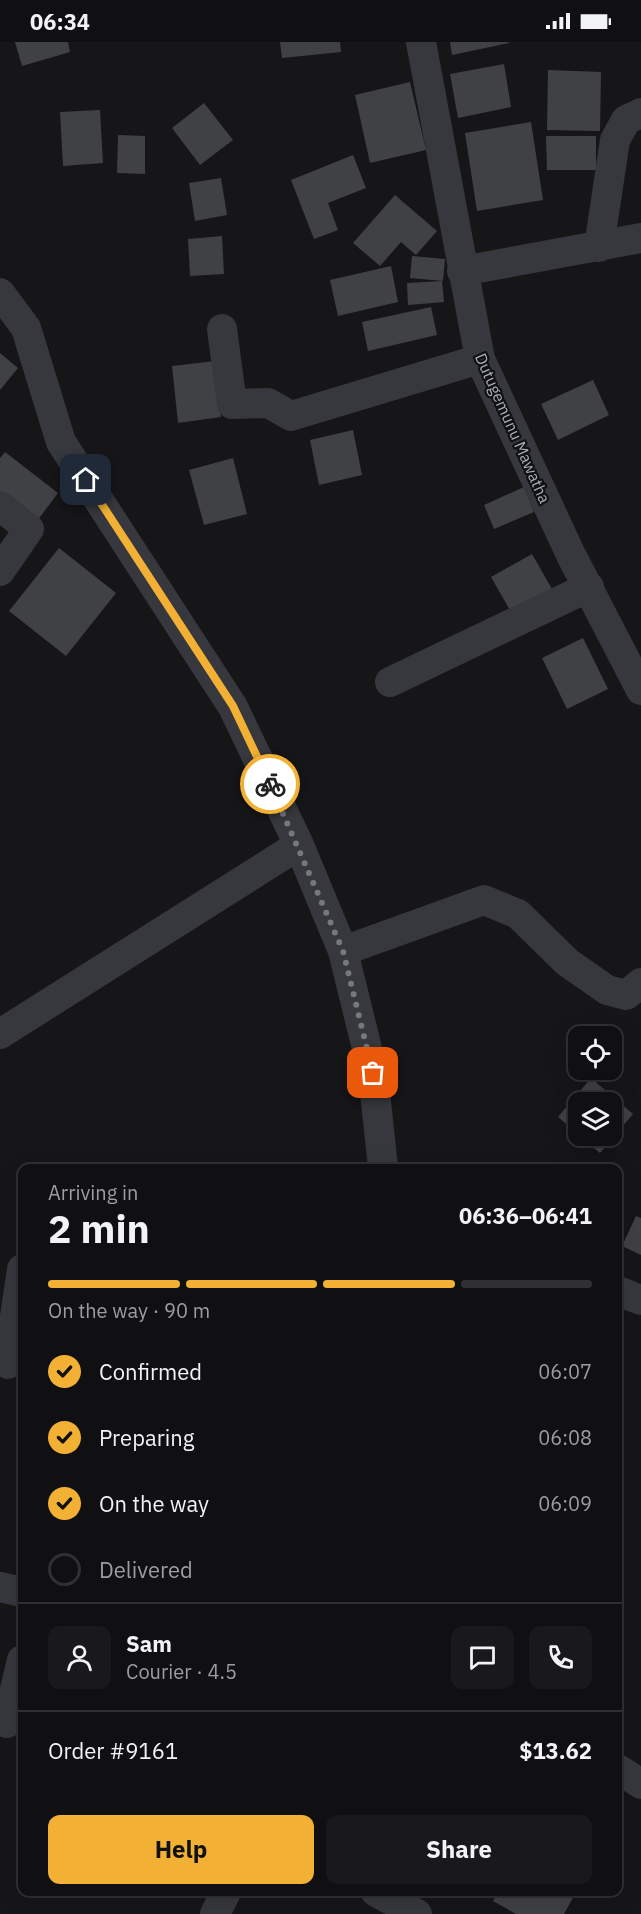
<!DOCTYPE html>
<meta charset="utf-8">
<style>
:root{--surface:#101012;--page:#19191b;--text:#f1f3f6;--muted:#9c9d9f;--line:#303032;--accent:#f2b134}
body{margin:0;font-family:"IBM Plex Sans",sans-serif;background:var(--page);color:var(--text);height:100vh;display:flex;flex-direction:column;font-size:22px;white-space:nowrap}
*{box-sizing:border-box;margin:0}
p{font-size:20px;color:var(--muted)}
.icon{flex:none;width:33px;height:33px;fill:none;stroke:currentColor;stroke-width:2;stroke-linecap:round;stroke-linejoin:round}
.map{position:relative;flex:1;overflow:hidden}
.side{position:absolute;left:18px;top:1122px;width:604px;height:732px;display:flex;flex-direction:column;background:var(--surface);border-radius:12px;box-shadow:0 6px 24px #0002,0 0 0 2px var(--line)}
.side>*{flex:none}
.tools{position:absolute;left:568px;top:984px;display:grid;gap:12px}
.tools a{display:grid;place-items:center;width:54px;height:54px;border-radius:12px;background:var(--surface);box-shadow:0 6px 24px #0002,0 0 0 2px var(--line);font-size:30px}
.pin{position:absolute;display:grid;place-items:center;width:51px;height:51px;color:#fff;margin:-26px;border-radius:12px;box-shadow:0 3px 9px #0006}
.courier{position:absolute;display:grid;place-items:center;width:60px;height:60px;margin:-30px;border:4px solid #f2b134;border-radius:50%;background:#fff;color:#222;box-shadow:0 2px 8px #0007}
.overview em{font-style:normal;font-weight:700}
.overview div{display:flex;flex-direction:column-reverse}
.overview{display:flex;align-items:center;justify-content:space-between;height:102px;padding:0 30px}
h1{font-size:39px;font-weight:700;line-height:45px}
.bar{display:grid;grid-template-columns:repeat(4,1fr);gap:9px 6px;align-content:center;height:72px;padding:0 30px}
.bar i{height:8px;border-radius:4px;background:var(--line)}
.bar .active{background:var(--accent)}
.bar p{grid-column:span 4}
.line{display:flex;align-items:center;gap:15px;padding:0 30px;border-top:2px solid var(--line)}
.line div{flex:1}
.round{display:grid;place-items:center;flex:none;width:63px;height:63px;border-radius:12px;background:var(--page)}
ol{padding:0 30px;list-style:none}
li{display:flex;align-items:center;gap:18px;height:66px}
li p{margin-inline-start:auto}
li .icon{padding:6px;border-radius:50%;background:var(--accent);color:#111;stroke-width:4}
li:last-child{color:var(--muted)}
li i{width:33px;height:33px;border:3px solid var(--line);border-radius:50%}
.primary-button{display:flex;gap:12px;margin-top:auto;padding:12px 30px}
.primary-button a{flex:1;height:69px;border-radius:12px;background:var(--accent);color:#111;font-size:24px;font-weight:700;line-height:69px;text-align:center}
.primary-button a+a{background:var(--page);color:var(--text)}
.status{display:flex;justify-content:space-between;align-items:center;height:42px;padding:0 30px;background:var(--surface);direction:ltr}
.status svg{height:16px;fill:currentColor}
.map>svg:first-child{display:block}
.building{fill:#404145}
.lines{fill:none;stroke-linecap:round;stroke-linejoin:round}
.minor{stroke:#37383d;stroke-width:30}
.done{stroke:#757880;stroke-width:6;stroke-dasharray:0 10.8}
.route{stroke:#f2b134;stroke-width:8}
.labels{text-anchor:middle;stroke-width:4.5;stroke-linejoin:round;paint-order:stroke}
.street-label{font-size:16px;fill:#a8adb8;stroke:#111113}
</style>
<div class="status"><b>06:34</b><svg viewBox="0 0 49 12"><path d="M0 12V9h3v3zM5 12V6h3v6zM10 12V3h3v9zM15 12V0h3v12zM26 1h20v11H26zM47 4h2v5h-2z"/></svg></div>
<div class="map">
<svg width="641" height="1872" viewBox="0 0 641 1872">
<rect width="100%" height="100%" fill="#161618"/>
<path class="building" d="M 15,0 L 68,0 L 70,10 L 22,24 Z
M 280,0 L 340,0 L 341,10 L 282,16 Z
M 450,0 L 509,0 L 509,1 L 452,13 Z
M 504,22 L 511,65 L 458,76 L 450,32 Z
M 548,28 L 601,30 L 600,89 L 547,88 Z
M 410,40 L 426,108 L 370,121 L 355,53 Z
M 204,61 L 233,98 L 200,123 L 172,86 Z
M 100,68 L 103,121 L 63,124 L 60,70 Z
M 531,80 L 543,158 L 477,169 L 465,91 Z
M 118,93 L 145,94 L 145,132 L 117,131 Z
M 546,94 L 596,94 L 596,128 L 547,128 Z
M 353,113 L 366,146 L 328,161 L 338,188 L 314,197 L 291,138 Z
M 221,136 L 227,173 L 195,179 L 189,141 Z
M 395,153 L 437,189 L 416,213 L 401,200 L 380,224 L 353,201 Z
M 222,194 L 224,232 L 190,234 L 188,197 Z
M 412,214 L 445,217 L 443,239 L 410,236 Z
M 391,224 L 398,260 L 338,274 L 330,238 Z
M 442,239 L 444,260 L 408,263 L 407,241 Z
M 431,265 L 437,293 L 368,309 L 362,280 Z
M 0,311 L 18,326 L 0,348 Z
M 215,319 L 221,375 L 178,381 L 172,324 Z
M 593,338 L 609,373 L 558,398 L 541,362 Z
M 353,388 L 362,433 L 319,443 L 310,398 Z
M 5,410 L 58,451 L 37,479 L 0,451 L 0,416 Z
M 233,416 L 247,472 L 204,483 L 189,428 Z
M 524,445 L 534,470 L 494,487 L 484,463 Z
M 59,506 L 116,551 L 66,614 L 9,569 Z
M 532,512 L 556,554 L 515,577 L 491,535 Z
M 583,596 L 608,647 L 567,667 L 542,616 Z
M 591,1036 L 633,1072 L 600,1111 L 579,1094 L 612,1094 L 612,1060 L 579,1060 L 579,1093 L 558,1075 Z
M 636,1174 L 641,1176 L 641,1213 L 622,1204 Z
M 498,1850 L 576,1850 L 564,1872 L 516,1872 L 493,1859 Z"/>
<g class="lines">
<path class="minor" d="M 421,0 L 480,317 L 571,513 L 641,648
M 599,205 L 615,98 L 626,78 L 641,71
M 462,229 L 641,196
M 0,251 L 26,286 L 61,400 L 233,665 L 299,803 L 343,909 L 373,1031 L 383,1126
M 222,287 L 232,362 L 268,361 L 291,374 L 480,317
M 0,464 L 29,487 L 0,529
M 390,640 L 589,545
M 343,909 L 484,858 L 518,872 L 567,920 L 607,948 L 626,953 L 641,941
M 0,992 L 299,803
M 618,1249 L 641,1258
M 8,1322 L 22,1227
M 0,1545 L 22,1550
M 7,1681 L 22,1618
M 618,1727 L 641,1742
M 376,1850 L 417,1872
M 215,1872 L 226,1850"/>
</g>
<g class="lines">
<path class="done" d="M 270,742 L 343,909 L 373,1031"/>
<path class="route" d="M 86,438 L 233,664 L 270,742"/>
</g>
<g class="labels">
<g class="street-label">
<text transform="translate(513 386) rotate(66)" y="6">Dutugemunu Mawatha</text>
</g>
</g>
</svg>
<div class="tools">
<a><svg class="icon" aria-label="locate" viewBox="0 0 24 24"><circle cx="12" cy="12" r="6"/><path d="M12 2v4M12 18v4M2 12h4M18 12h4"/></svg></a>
<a><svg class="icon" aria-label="layers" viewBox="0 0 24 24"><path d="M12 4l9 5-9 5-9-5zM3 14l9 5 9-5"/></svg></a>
</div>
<div class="pin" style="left:373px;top:1031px;background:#ea580c"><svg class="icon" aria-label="bag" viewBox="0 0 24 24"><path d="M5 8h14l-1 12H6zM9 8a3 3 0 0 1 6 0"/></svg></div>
<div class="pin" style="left:86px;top:438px;background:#1f2937"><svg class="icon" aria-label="home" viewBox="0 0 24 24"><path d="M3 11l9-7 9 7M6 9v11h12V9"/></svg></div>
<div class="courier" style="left:270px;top:742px"><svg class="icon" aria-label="bike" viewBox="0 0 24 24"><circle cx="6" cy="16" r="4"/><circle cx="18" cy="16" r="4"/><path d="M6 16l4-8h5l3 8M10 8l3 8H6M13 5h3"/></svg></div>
<section class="side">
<div class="overview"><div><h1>2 min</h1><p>Arriving in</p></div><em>06:36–06:41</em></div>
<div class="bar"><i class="active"></i><i class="active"></i><i class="active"></i><i></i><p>On the way · 90 m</p></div>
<ol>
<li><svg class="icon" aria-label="check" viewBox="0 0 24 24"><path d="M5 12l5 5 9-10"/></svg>Confirmed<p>06:07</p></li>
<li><svg class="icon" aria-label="check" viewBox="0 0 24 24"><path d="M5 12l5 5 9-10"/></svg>Preparing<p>06:08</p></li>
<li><svg class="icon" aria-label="check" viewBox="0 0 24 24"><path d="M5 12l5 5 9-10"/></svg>On the way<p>06:09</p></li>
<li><i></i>Delivered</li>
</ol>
<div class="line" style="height:108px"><a class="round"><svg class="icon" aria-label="person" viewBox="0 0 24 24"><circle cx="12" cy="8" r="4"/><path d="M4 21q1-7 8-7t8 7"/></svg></a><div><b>Sam</b><p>Courier · 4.5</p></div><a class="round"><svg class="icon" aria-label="chat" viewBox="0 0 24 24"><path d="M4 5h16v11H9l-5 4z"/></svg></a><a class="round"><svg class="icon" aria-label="phone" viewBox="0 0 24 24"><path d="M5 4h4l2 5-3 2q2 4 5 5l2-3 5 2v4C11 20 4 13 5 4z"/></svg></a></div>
<div class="line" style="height:78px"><div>Order #9161</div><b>$13.62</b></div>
<div class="primary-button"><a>Help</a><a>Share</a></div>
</section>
</div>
